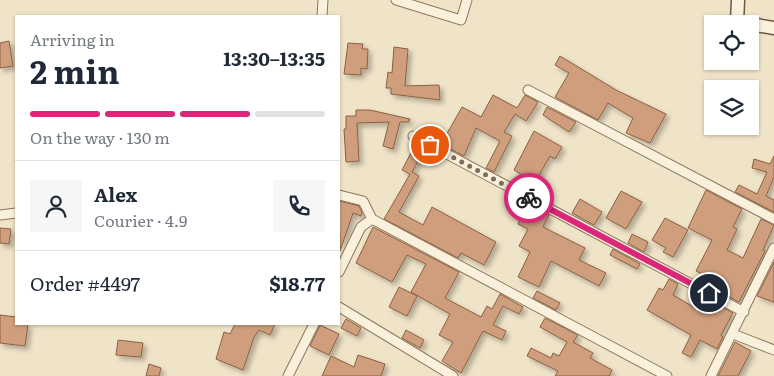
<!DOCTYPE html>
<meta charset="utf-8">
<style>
:root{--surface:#fff;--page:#f6f6f7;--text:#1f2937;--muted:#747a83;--line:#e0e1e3;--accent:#db2777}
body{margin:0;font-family:Literata,serif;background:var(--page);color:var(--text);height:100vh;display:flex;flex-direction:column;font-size:19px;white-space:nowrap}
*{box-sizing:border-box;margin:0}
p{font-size:16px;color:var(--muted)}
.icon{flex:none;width:28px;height:28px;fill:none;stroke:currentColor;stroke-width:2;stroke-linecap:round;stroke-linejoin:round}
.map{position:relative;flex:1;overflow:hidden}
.drawer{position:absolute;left:15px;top:15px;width:325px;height:310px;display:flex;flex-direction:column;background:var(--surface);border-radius:0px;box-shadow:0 1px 4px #0004}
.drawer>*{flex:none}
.tools{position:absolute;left:704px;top:15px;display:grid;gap:10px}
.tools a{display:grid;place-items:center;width:55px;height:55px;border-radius:0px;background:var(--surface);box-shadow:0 1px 4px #0004;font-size:25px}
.pin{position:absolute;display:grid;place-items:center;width:42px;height:42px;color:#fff;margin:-21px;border:2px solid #fff;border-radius:50%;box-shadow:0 1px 5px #0007}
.courier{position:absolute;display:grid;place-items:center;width:50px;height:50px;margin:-25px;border:4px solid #db2777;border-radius:50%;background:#fff;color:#222;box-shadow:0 1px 6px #0007}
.head em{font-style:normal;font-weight:700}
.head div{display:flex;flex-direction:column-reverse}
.head{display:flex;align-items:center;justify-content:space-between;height:85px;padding:0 15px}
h1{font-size:32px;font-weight:700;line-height:38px}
.bar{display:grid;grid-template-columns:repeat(4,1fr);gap:8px 5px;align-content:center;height:60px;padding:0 15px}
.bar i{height:6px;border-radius:4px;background:var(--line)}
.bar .active{background:var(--accent)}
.bar p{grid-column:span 4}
.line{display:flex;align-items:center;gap:12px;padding:0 15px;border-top:1px solid var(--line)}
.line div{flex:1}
.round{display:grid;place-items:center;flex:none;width:52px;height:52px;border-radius:0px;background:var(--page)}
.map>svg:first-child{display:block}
.building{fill:#cf9f7d;stroke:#8d5f41;filter:url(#shadow)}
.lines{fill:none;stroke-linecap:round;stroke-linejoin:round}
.street-casing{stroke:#8d765c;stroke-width:11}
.secondary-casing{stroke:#6f573f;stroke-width:15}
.street{stroke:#faf1dc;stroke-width:9}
.secondary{stroke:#faf1dc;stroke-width:12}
.done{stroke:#7c6e5b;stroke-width:5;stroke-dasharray:0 9}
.route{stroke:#db2777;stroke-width:6}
</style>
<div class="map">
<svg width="774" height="376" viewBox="0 0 774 376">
<defs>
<filter id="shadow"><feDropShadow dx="3.5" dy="3.5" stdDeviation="2.5" flood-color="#0004"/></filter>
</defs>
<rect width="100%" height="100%" fill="#f0e4c8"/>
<path class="building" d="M 9,41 L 13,66 L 0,68 L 0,43 Z
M 348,43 L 363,44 L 362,49 L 368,49 L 367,69 L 361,68 L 361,75 L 344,74 Z
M 394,47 L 408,49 L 405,86 L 439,85 L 440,100 L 391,94 L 391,88 L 386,88 L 388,72 L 392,73 Z
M 560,56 L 616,90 L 666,114 L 650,143 L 626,133 L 633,118 L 608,103 L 598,120 L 555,97 L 569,73 L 555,65 Z
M 493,95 L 517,108 L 525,95 L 538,102 L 526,121 L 515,114 L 504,132 L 512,136 L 494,172 L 486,168 L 500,141 L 476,128 L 464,156 L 441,144 L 462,107 L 481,117 Z
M 547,107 L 576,122 L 569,132 L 543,115 Z
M 356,110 L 370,110 L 410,119 L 409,122 L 400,122 L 393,149 L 383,146 L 389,122 L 357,123 L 359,161 L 346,162 L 344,129 L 346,129 L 346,116 L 356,116 Z
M 534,131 L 562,147 L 555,159 L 550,156 L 535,182 L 514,170 Z
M 412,151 L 421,156 L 412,172 L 419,176 L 399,212 L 423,225 L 432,207 L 496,242 L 484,265 L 461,253 L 458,258 L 384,219 L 410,174 L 402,170 Z
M 774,156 L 774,177 L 766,196 L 774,200 L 774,212 L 735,192 L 739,185 L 757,194 L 767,172 L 752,168 L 754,159 L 770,164 Z
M 706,190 L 742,209 L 733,227 L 737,229 L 727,250 L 743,258 L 761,219 L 774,225 L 763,250 L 765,251 L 739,302 L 714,289 L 715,287 L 706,282 L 708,277 L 696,271 L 712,240 L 688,228 Z
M 621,191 L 642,202 L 626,229 L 606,218 Z
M 580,199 L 602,212 L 594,225 L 572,213 Z
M 339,201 L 359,206 L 362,212 L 361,216 L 353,213 L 340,251 Z
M 528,204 L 549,215 L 543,227 L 585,248 L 579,260 L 606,273 L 599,286 L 551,261 L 539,287 L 518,277 L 530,252 L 519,246 L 528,229 L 518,224 Z
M 665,218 L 688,230 L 673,257 L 663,252 L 666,248 L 652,240 Z
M 373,227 L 459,272 L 445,298 L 481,317 L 487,306 L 492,309 L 500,294 L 523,307 L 519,314 L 503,306 L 493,325 L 506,331 L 502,340 L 483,331 L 461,373 L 442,361 L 453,342 L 439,335 L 450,314 L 411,292 L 426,264 L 407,255 L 392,282 L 356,263 Z
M 0,228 L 11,229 L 9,244 L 0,243 Z
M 632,234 L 648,242 L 644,252 L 628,243 Z
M 613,249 L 640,264 L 637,269 L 610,255 Z
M 774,262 L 774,302 L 757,296 Z
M 669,279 L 678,284 L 673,295 L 702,312 L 708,300 L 733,313 L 721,335 L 723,337 L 717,349 L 700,340 L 691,357 L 682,353 L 691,335 L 647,310 L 659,288 L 663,290 Z
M 399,287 L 417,296 L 407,316 L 389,307 Z
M 537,291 L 560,303 L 556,310 L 533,298 Z
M 0,315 L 16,317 L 16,324 L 28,324 L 25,346 L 0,343 Z
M 545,318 L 578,335 L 573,342 L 593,353 L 590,358 L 612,370 L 609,376 L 555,376 L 558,371 L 527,356 L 531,348 L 551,358 L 553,353 L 559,356 L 567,342 L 540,327 Z
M 346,319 L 361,328 L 357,336 L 341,328 Z
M 235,324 L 275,324 L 270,335 L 259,330 L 254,337 L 243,370 L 216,359 L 224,332 L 230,334 Z
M 320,325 L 339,334 L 329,355 L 310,346 Z
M 406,330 L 424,340 L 420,348 L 402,338 Z
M 118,340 L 143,343 L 141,357 L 116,355 Z
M 735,342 L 751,351 L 738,376 L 718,376 Z
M 358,355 L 385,364 L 381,376 L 322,376 L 331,356 L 354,367 Z
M 149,364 L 161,368 L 159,376 L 146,376 Z"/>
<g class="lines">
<defs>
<path id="street" d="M 396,0 L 461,20 L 467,0
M 322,16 L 323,0
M 528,90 L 774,219
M 413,136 L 744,312
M 339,195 L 363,201 L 372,219 L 667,376
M 0,215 L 16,213
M 339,272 L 361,227 L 372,219
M 339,307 L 453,376
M 733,334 L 774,350
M 288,376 L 314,324
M 711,376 L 774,248"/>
<path id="secondary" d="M 738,0 L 737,22 L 749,24
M 750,24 L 774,28"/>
</defs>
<use href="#street" class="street-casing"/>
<use href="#secondary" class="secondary-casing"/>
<use href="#street" class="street"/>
<use href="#secondary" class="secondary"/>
</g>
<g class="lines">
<path class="done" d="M 430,145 L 529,198"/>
<path class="route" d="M 529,198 L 709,293"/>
</g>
</svg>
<div class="tools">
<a><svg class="icon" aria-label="locate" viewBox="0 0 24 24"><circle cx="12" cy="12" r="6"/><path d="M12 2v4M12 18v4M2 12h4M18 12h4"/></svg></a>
<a><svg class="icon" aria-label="layers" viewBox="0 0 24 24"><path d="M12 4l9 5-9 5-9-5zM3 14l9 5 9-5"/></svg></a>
</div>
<div class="pin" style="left:430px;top:145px;background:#ea580c"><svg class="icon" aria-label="bag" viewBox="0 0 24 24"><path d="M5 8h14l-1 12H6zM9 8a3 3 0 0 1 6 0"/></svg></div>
<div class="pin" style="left:709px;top:293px;background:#1f2937"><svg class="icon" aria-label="home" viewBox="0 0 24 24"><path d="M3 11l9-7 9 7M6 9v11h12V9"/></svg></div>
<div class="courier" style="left:529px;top:198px"><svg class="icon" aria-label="bike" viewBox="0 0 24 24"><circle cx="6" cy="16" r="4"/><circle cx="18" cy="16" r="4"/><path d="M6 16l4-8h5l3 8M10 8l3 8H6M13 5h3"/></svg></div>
<section class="drawer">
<div class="head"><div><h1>2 min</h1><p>Arriving in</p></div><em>13:30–13:35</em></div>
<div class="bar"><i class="active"></i><i class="active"></i><i class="active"></i><i></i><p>On the way · 130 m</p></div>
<div class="line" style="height:90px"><a class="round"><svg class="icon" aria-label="person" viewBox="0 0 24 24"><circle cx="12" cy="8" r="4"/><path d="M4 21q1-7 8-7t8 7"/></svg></a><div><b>Alex</b><p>Courier · 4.9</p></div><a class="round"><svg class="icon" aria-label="phone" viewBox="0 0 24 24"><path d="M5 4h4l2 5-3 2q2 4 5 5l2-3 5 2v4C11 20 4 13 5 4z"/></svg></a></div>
<div class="line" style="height:65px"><div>Order #4497</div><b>$18.77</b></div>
</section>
</div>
